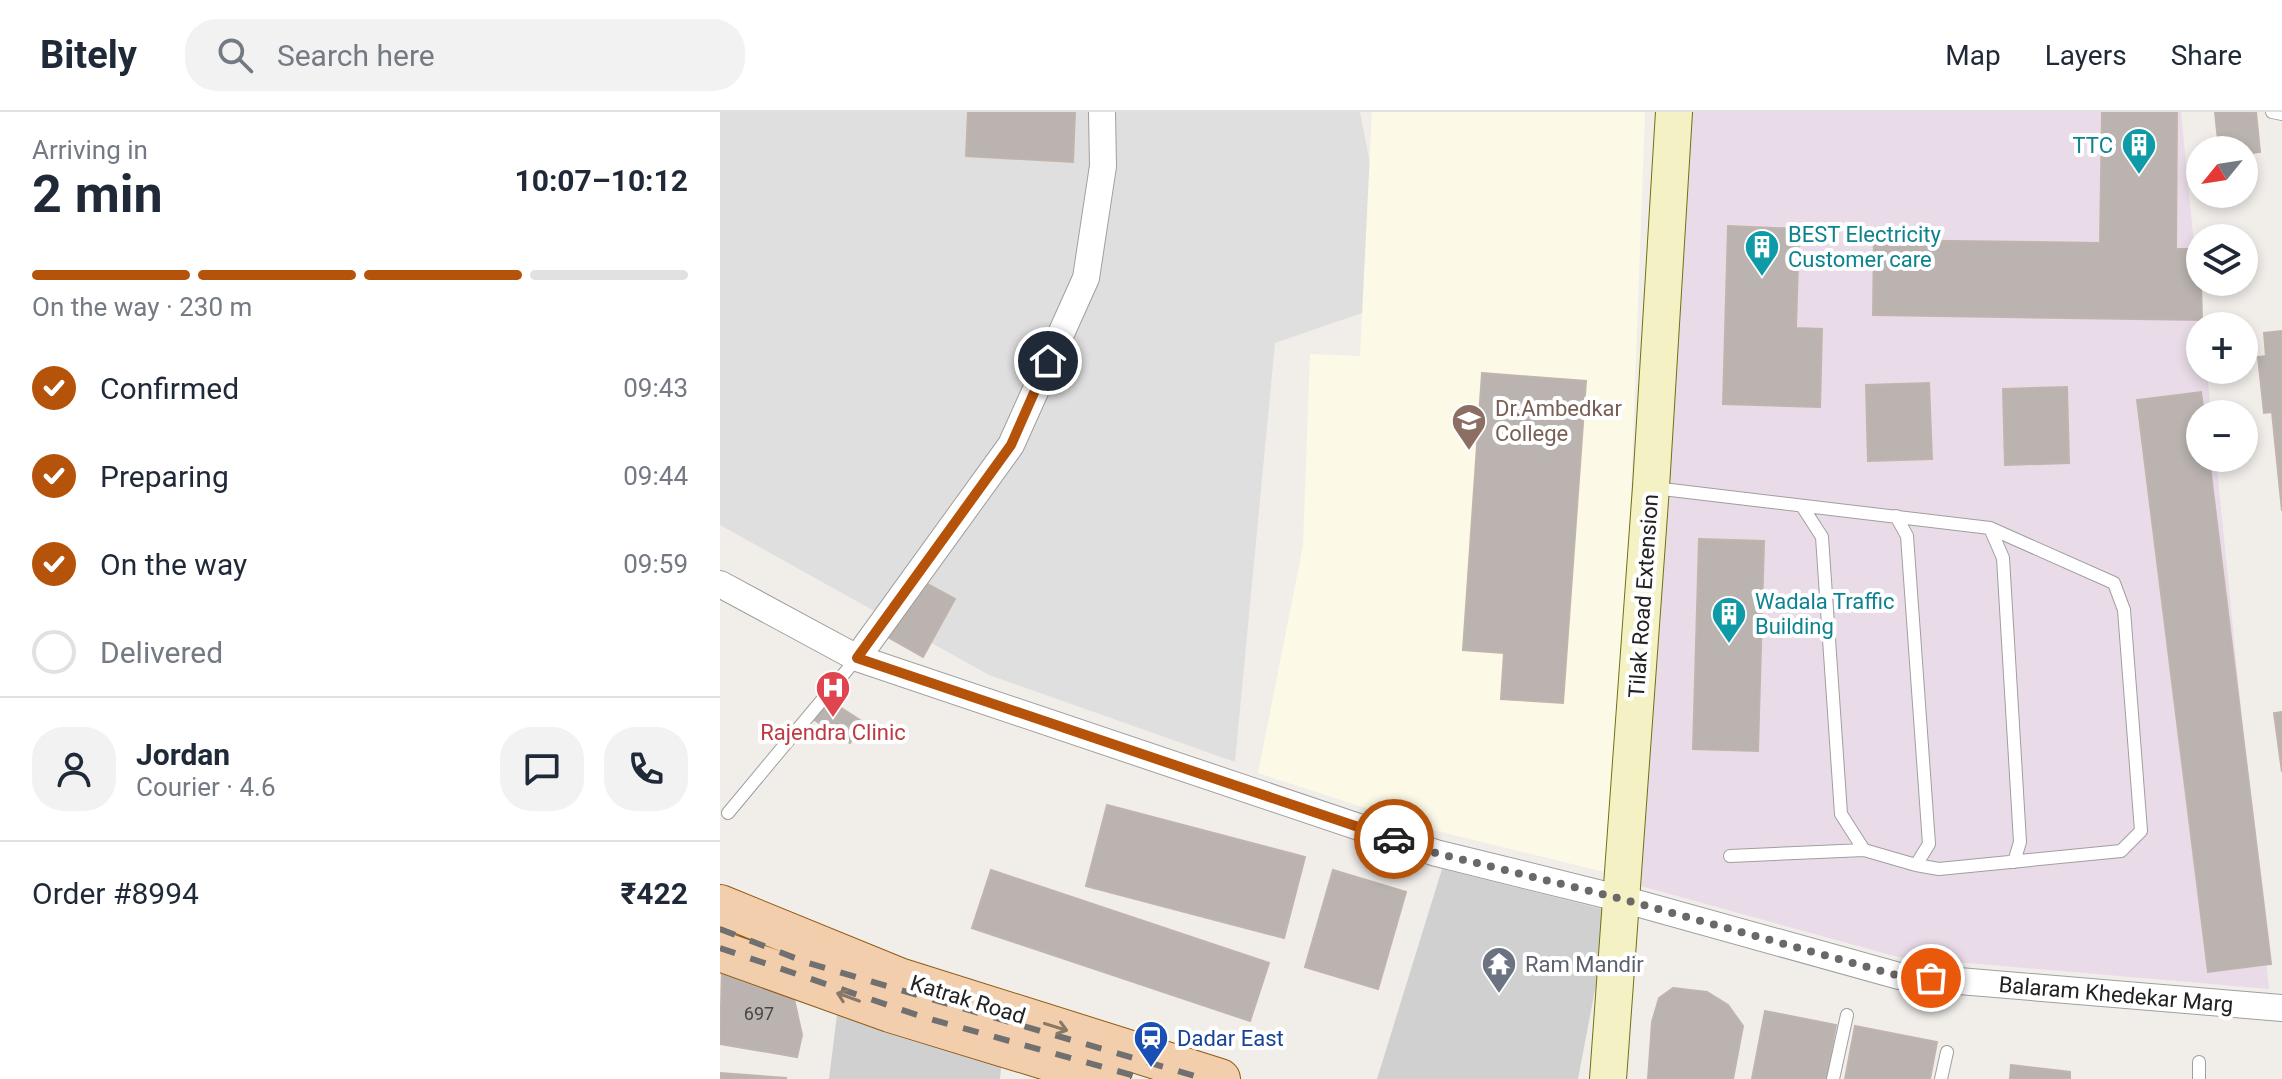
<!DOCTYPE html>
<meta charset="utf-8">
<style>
:root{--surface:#fff;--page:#f2f2f3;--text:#1f2937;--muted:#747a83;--line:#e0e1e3;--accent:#b45309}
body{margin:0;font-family:Roboto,sans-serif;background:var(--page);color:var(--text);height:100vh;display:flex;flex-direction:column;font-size:30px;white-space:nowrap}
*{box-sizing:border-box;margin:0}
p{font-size:26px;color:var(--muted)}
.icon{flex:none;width:44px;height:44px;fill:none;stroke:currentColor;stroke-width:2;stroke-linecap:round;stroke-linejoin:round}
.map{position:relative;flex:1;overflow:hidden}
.side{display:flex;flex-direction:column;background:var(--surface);width:720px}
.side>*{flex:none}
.needle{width:52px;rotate:240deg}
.controls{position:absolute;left:1466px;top:24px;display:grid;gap:16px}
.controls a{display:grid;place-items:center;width:72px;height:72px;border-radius:50%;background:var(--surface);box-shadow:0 4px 12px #0003;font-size:40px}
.pin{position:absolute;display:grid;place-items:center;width:68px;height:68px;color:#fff;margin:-34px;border:4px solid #fff;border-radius:50%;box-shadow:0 2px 8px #0007}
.courier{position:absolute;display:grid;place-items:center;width:80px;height:80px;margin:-40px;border:6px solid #b45309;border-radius:50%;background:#fff;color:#222;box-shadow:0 2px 10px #0007}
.summary em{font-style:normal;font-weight:700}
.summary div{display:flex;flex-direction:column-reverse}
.summary{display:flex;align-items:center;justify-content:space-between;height:136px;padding:0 32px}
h1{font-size:52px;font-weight:700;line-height:60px}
.bar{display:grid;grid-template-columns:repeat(4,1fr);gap:12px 8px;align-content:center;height:96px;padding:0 32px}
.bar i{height:10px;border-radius:6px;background:var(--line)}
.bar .on{background:var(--accent)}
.bar p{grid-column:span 4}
.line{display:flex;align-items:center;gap:20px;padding:0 32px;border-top:2px solid var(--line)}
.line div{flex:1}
.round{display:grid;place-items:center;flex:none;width:84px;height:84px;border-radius:32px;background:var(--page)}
ol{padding:0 32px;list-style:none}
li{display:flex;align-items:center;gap:24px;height:88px}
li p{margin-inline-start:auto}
li .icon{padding:8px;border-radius:50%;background:var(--accent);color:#fff;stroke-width:4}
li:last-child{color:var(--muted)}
li i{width:44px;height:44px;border:4px solid var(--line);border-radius:50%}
header{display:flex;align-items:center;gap:48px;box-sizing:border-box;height:112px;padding:0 40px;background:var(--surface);border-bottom:2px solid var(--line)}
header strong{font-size:38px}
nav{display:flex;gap:44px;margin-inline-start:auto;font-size:28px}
.search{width:560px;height:72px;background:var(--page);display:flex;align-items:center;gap:20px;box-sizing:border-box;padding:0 28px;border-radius:32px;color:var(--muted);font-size:30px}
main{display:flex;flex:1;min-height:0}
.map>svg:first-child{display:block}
.residential{fill:#e0dfdf}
.industrial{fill:#e9dce8}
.education{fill:#fcfae7}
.religious{fill:#d0d0d0}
.building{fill:#bab3af;stroke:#c1b4ad;stroke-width:2}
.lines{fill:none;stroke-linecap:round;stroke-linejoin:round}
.service-casing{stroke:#9f9f9f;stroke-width:14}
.minor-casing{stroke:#9f9f9f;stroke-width:28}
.secondary-casing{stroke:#707111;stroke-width:38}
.primary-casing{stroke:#905910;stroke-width:42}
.service{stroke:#fff;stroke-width:12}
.minor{stroke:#fff;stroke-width:26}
.secondary{stroke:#f4f2c5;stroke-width:36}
.primary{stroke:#f3ceac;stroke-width:40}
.rail{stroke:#707070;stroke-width:6;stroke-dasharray:16 16;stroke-linecap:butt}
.oneway{stroke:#8a7867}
.done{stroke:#6a6968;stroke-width:8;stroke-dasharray:0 14.4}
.route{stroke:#b45309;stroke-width:10}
.labels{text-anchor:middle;stroke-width:8;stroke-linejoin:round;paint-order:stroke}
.number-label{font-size:18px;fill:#484645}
.culture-label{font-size:22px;fill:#0d838f;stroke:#fff;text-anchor:start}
.education-label{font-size:22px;fill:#785e54;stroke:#fff;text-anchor:start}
.street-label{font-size:22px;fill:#222;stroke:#fff}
.health-label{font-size:22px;fill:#be3a42;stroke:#fff}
.worship-label{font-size:22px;fill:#5b616d;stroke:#fff;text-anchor:start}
.transit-label{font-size:22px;fill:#164399;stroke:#fff;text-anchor:start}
</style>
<header>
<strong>Bitely</strong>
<div class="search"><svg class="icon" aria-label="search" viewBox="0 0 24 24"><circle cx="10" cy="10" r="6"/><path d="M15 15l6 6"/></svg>Search here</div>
<nav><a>Map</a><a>Layers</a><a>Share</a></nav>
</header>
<main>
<section class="side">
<div class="summary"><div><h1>2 min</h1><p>Arriving in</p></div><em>10:07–10:12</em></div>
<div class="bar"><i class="on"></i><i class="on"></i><i class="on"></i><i></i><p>On the way · 230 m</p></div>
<ol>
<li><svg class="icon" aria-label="check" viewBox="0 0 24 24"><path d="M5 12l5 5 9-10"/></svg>Confirmed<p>09:43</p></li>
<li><svg class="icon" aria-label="check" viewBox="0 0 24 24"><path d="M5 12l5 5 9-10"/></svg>Preparing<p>09:44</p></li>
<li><svg class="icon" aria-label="check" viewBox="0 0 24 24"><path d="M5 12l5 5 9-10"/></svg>On the way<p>09:59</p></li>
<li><i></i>Delivered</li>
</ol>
<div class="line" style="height:144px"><a class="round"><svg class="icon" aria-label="person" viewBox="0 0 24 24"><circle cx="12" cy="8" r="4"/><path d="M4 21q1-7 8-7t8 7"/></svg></a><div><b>Jordan</b><p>Courier · 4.6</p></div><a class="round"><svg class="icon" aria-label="chat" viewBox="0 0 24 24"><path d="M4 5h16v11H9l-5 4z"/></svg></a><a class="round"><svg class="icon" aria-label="phone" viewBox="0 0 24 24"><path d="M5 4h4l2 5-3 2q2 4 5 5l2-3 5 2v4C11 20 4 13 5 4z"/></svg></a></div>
<div class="line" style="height:104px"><div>Order #8994</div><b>₹422</b></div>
</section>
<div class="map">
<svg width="1562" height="967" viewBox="0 0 1562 967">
<rect width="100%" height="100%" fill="#f1eeea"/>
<path class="residential" d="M 0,0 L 640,0 L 677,189 L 555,231 L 515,650 L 269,563 L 0,413 Z"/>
<path class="industrial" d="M 967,0 L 1461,0 L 1482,214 L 1480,214 L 1480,258 L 1487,258 L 1491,302 L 1480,302 L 1480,346 L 1496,346 L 1549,877 L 1178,845 L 917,773 Z"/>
<path class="education" d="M 652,0 L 925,0 L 897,763 L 717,719 L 538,661 L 583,434 L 590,242 L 640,244 Z"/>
<path class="religious" d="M 722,757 L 890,799 L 858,967 L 657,967 Z
M 122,862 L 284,926 L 280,967 L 109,967 Z"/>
<path class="building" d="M 248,0 L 355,0 L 353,50 L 246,44 Z
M 1382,0 L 1457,0 L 1456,137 L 1480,137 L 1482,208 L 1153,203 L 1154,128 L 1380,131 Z
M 1495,0 L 1536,0 L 1540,40 L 1524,42 L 1524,38 L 1499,38 Z
M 1008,114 L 1079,117 L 1076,216 L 1102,217 L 1100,295 L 1003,292 Z
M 1562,219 L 1562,399 L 1552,300 L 1544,301 L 1538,245 L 1546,244 L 1544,221 Z
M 762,261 L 866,269 L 843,591 L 781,587 L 784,541 L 743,538 Z
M 1209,271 L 1212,347 L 1148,349 L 1146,273 Z
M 1347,275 L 1349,351 L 1285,353 L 1283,277 Z
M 1481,280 L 1484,302 L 1480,302 L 1480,346 L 1489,346 L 1551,852 L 1488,860 L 1417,288 Z
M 979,427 L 1044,429 L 1038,639 L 973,637 Z
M 200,468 L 235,487 L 203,545 L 168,525 Z
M 106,586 L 143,610 L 130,631 L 93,607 Z
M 1562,600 L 1562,660 L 1554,601 Z
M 387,693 L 585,745 L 564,826 L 366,774 Z
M 271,758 L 549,851 L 530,909 L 252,816 Z
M 613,758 L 686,780 L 658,877 L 585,855 Z
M 2,859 L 73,882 L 82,923 L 77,945 L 0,932 Z
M 953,876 L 987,880 L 1008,893 L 1023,914 L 1013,967 L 928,967 L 932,910 L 939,886 Z
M 1045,899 L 1116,913 L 1106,967 L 1032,967 Z
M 1135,914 L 1217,930 L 1210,967 L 1125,967 Z
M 1291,953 L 1350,960 L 1350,967 L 1290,967 Z
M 0,961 L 66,966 L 66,967 L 0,967 Z"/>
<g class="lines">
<defs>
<path id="service" d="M 1552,0 L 1562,2
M 934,376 L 1270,416 L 1394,471 L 1404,498 L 1421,719 L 1401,739 L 1219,757 L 1196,753 L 1144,738 L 1121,702 L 1102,425 L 1082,394
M 1176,404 L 1187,424 L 1209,732 L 1196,753
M 1270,416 L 1283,446 L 1300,730 L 1294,750
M 8,701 L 137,546
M 1010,744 L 1144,738
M 1113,967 L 1127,903
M 1221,967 L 1227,940
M 1479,967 L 1479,950"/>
<path id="minor" d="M 0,472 L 137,546 L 716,741 L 902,787 L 1179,864 L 1562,896
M 137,546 L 291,333 L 366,166 L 383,54 L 382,0"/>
<path id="secondary" d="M 888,967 L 931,375 L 954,0"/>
<path id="primary" d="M 0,793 L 179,866 L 500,967
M 0,839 L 170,900 L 390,967"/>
</defs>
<use href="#service" class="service-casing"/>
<use href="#minor" class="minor-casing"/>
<use href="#secondary" class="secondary-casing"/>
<use href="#primary" class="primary-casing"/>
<use href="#service" class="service"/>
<use href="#minor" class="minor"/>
<use href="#secondary" class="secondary"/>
<use href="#primary" class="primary"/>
<path class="rail" d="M 0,817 L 88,851 L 485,967
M 0,836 L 203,905 L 426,967"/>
</g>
<defs><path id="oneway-shaft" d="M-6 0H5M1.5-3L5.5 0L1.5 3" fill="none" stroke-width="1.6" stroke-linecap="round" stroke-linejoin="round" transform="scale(2)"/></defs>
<g class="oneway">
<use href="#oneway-shaft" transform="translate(128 885) rotate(-160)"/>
<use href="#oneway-shaft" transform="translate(336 915) rotate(17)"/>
</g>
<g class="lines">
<path class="done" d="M 674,727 L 716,741 L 902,787 L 1176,863 L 1211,866"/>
<path class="route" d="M 328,249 L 291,333 L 137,546 L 674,727"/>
</g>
<defs>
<symbol id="building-pin" viewBox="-11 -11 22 30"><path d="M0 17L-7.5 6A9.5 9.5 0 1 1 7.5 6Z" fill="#0f9aa8" stroke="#fff"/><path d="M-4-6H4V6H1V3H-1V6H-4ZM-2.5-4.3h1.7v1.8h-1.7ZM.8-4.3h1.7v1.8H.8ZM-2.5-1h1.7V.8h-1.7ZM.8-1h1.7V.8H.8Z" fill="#fff"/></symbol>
<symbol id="university-pin" viewBox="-11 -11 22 30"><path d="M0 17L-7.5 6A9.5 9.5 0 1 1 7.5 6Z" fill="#8d6e63" stroke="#fff"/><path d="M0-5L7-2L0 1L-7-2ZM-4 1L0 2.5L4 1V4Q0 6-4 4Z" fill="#fff"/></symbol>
<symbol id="hospital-pin" viewBox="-11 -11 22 30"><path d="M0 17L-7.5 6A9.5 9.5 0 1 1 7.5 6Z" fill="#e0444e" stroke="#fff"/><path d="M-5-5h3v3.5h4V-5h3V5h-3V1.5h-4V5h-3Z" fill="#fff"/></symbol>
<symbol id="temple-pin" viewBox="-11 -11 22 30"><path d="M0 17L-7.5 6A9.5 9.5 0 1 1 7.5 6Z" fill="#6b7280" stroke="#fff"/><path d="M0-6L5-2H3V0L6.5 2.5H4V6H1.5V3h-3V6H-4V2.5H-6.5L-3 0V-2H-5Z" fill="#fff"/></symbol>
<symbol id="station-pin" viewBox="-11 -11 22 30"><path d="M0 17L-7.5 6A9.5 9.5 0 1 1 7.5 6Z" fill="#1a4fb4" stroke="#fff"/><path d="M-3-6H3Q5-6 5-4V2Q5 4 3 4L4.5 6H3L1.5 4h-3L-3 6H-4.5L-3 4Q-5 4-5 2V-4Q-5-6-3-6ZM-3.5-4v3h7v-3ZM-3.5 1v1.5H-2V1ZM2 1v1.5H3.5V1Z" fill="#fff"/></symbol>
</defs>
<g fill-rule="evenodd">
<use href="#building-pin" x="1399" y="13" width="40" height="54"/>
<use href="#building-pin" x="1022" y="115" width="40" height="54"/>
<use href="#university-pin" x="729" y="289" width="40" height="54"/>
<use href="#building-pin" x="989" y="482" width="40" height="54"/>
<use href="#hospital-pin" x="93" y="556" width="40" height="54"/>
<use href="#temple-pin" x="759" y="832" width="40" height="54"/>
<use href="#station-pin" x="411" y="906" width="40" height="54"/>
</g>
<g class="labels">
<g class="number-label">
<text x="39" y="908">697</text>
</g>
<g class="culture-label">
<text x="1393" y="41" text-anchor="end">TTC</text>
<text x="1068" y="130">BEST Electricity<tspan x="1068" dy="25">Customer care</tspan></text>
<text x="1035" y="497">Wadala Traffic<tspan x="1035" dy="25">Building</tspan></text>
</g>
<g class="education-label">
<text x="775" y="304">Dr.Ambedkar<tspan x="775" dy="25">College</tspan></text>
</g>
<g class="street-label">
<text transform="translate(923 484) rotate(-86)" y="8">Tilak Road Extension</text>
<text transform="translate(1396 882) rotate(5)" y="8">Balaram Khedekar Marg</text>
<text transform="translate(248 887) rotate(17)" y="8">Katrak Road</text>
</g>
<g class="health-label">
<text x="113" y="628">Rajendra Clinic</text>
</g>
<g class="worship-label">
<text x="805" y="860">Ram Mandir</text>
</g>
<g class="transit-label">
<text x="457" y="934">Dadar East</text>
</g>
</g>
</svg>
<div class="controls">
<a><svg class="needle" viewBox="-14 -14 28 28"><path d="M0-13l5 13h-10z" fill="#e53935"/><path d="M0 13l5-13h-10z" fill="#747a83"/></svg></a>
<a><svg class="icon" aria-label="layers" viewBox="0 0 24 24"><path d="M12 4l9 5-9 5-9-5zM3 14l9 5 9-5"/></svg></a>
<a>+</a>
<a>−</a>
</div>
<div class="pin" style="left:1211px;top:866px;background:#ea580c"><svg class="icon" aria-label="bag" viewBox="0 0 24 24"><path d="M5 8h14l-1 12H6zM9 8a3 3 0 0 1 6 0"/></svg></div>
<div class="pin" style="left:328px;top:249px;background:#1f2937"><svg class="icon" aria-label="home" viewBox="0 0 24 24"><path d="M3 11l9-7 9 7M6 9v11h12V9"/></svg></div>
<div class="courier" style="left:674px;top:727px"><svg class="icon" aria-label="car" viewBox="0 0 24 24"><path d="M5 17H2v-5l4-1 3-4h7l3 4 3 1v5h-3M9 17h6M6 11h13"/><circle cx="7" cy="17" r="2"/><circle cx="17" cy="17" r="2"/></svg></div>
</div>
</main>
